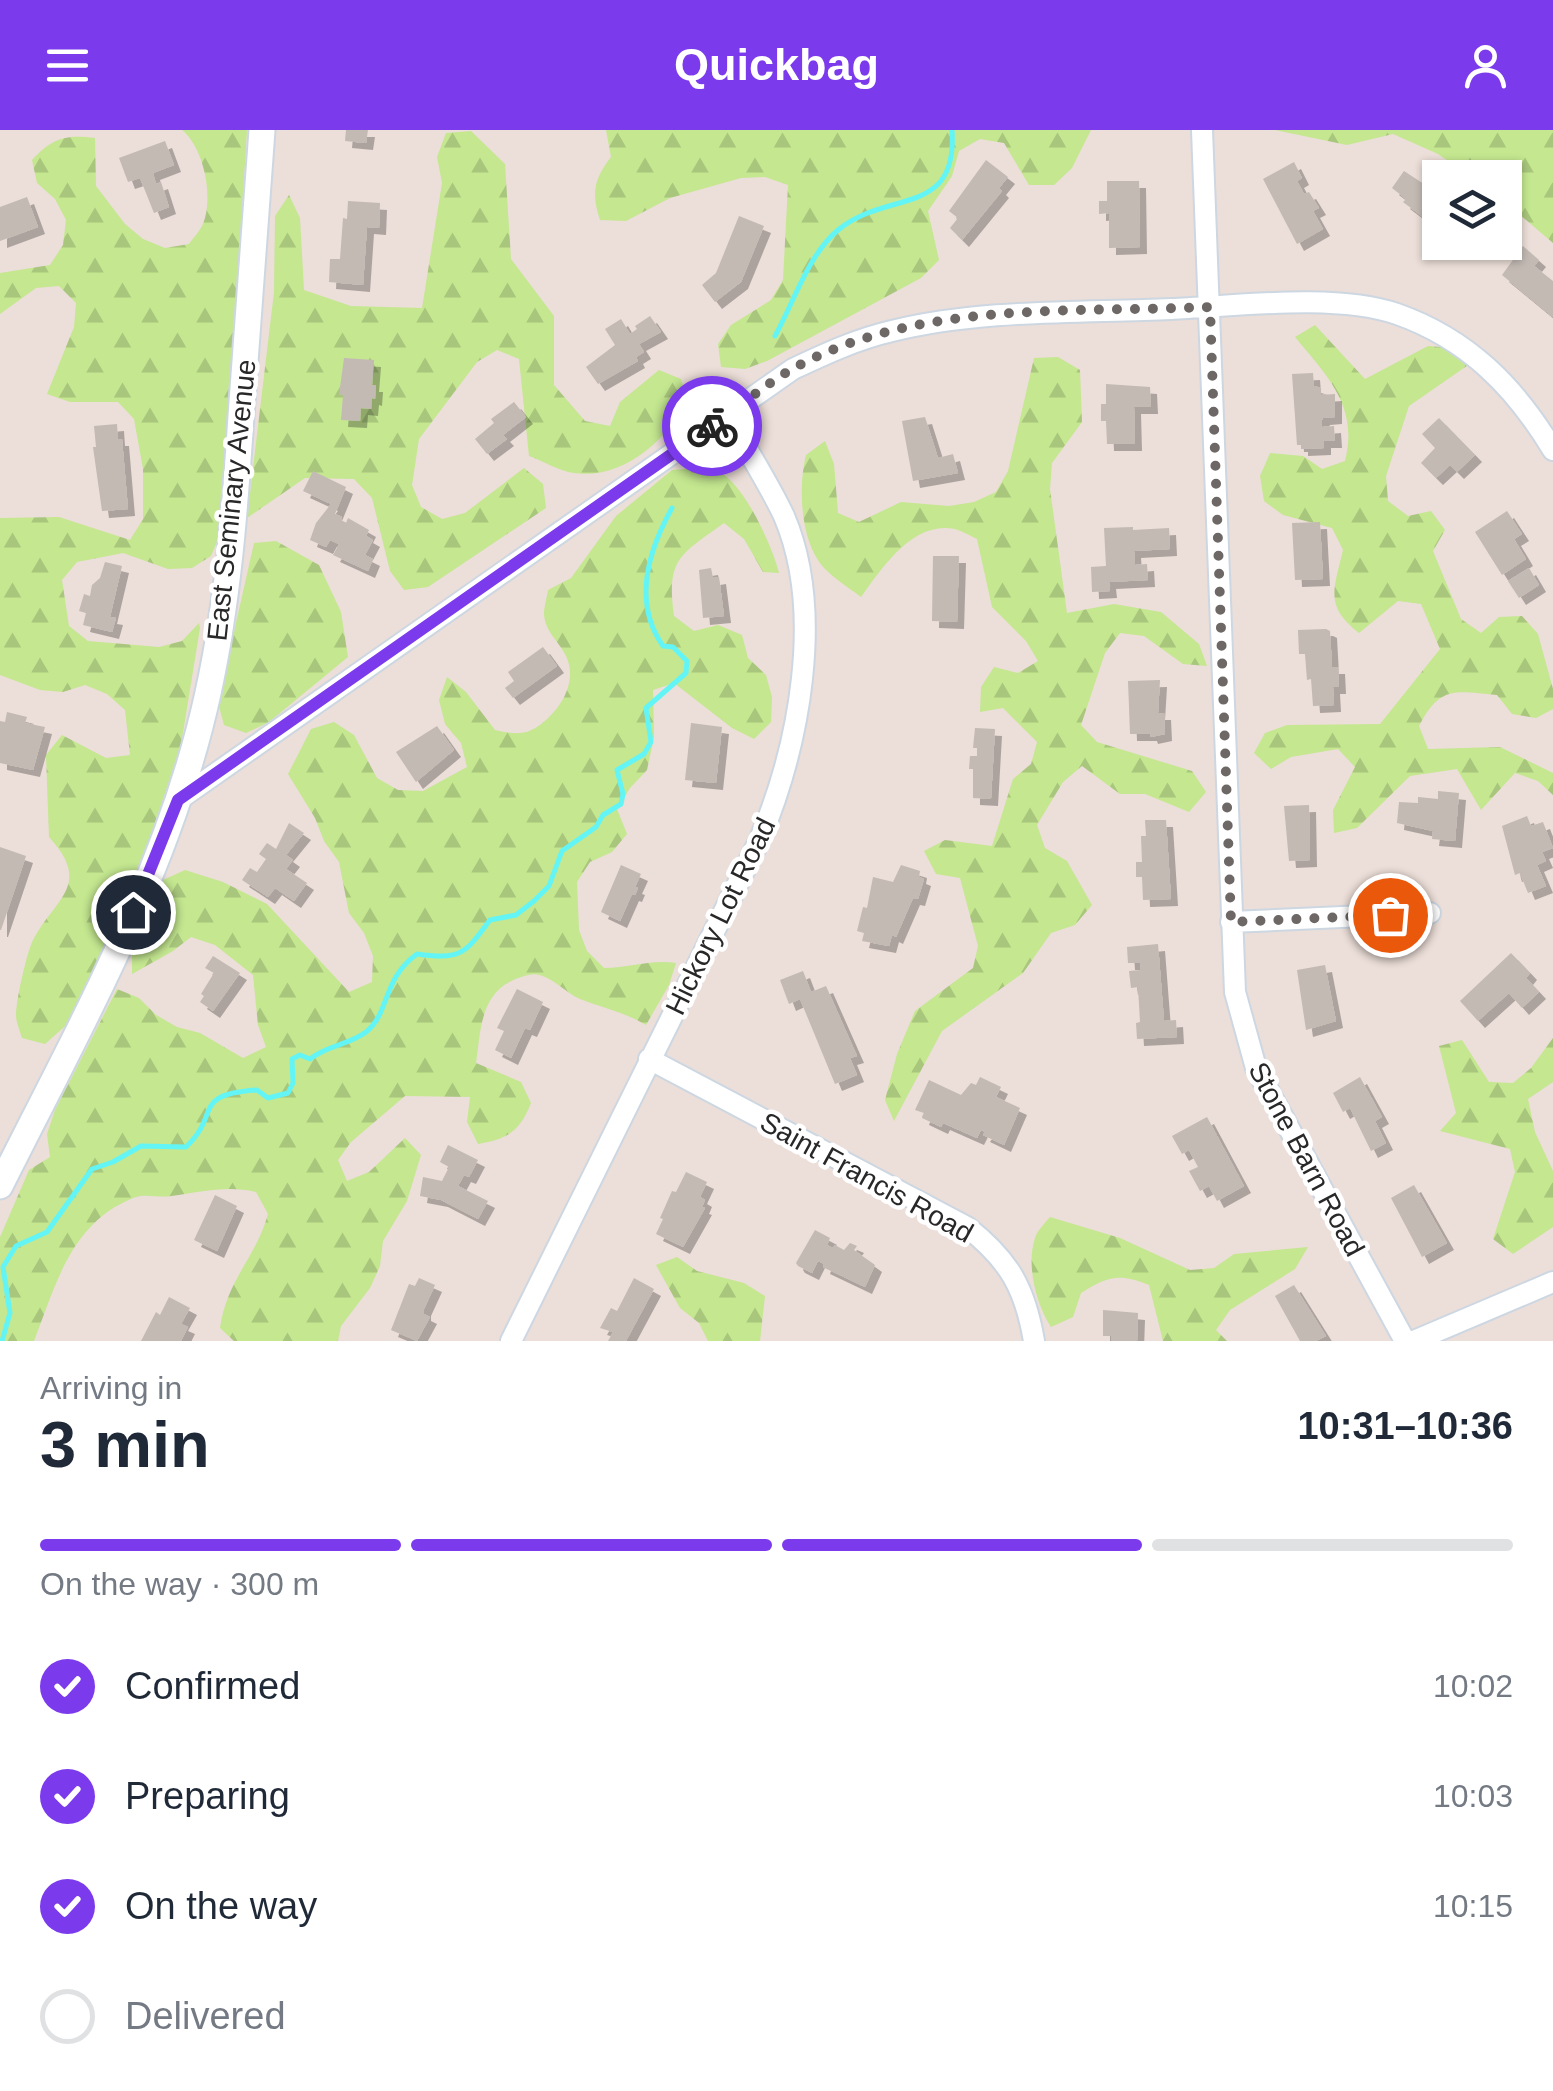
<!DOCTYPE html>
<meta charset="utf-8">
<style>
:root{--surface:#fff;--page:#f6f6f7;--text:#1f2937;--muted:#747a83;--line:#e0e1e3;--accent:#7c3aed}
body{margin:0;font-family:Helvetica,sans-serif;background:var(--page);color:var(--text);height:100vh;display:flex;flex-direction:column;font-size:38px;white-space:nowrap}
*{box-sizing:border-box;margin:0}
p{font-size:32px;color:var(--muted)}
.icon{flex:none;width:55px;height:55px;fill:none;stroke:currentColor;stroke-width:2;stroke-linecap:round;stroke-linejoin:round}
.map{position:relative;height:1211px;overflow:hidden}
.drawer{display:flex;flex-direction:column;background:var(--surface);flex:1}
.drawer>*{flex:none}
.tools{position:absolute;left:1422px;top:30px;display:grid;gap:20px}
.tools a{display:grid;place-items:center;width:100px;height:100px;border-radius:0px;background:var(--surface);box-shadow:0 2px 8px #0004;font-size:50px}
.pin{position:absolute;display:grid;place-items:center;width:85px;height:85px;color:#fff;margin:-42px;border:5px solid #fff;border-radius:50%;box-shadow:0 2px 10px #0007}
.courier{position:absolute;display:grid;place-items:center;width:100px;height:100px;margin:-50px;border:8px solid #7c3aed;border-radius:50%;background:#fff;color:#222;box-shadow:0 2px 12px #0007}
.head em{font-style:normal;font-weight:800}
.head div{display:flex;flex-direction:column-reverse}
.head{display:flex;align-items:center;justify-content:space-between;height:170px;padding:0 40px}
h1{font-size:65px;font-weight:800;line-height:75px}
.bar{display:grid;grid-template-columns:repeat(4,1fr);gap:15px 10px;align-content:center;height:120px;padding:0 40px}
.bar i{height:12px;border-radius:8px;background:var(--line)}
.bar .on{background:var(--accent)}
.bar p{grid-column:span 4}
ol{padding:0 40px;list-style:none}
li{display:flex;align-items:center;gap:30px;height:110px}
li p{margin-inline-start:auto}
li .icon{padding:10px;border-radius:50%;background:var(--accent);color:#fff;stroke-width:4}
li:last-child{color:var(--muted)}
li i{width:55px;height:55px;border:5px solid var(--line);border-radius:50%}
header{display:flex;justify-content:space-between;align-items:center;height:130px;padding:0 40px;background:var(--accent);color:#fff;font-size:45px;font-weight:800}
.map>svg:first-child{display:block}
.forest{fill:url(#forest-firs)}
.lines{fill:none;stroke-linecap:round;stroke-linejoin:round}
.stream{stroke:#63f5f6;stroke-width:5}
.building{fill:#c3bab4;filter:url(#shadow)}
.minor-casing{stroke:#cdd7e2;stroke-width:24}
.tertiary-casing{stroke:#cdd7e2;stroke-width:29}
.minor{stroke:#fff;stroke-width:20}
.tertiary{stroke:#fff;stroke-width:25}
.done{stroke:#6d6866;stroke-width:10;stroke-dasharray:0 18}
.route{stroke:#7c3aed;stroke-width:12}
.labels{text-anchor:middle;stroke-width:9;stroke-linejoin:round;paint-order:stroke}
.street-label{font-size:28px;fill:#282828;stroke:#fff}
</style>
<header><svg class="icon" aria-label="menu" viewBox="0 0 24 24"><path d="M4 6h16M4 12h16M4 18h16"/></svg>Quickbag<svg class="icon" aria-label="person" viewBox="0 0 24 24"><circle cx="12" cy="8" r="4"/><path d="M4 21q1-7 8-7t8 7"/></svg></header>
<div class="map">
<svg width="1553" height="1211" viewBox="0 0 1553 1211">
<defs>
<pattern id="forest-firs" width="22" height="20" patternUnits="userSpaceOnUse" patternTransform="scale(2.5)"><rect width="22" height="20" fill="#c4e790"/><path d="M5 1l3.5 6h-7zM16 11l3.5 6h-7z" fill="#a8c67c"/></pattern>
<filter id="shadow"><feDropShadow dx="7" dy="7" stdDeviation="0" flood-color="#0004"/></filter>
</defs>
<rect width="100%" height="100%" fill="#ecded8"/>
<path class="forest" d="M 182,0 L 247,0 L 224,382 L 220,405 L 211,426 L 192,438 L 168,439 L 123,423 L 77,432 L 62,450 L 69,496 L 88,511 L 159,517 L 182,511 L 199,493 L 200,498 L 181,615 L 129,772 L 80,883 L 45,914 L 22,908 C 20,901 16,892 16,885 C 16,871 27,820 34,808 C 57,767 92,754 49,707 L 46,625 L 62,605 L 106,628 L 130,625 L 125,580 L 107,564 L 85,555 L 63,562 L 40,560 L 0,545 L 0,388 L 59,387 L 130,410 L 143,389 L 143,339 L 134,289 L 118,272 L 70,272 L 47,264 L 74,197 L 76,173 L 59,156 L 36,158 L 0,184 L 0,143 L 50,135 L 63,115 L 66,90 L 55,69 L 37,53 L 32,30 C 52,8 66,4 95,8 L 96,56 L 125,94 L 143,109 L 165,118 L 189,114 C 193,108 200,101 203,94 C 214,67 204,18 182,0 Z
M 606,0 L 1091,0 L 1072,38 L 1054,55 L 1029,55 L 1004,13 L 980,9 L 959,21 L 952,46 L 928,81 L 939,130 L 921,148 L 767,231 L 745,239 L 721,237 L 718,214 L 731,195 L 771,170 L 783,150 L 788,55 L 765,47 L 741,48 L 670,68 L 626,91 L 600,90 C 591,63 594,49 611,27 Z
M 1275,0 L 1553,0 L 1553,113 L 1505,72 L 1505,48 L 1471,47 L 1438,24 L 1393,4 L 1347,15 Z
M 471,1 L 505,34 L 511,129 L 554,186 L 554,255 L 585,291 L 610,296 L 620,272 L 659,240 L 681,249 L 688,271 C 665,311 623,350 574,343 C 559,341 543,331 529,326 L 519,229 L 497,220 L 477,232 L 419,309 L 412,355 L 421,377 L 442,389 L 465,383 L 524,338 L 543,354 L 546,378 L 428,457 L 404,460 L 390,441 L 372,368 L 354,349 L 305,348 L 247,388 L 274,162 L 275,86 L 289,65 L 300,88 L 304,160 L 351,176 L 422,178 L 442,53 L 437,27 L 446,3 Z
M 1315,195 L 1365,249 L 1428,216 L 1453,218 L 1471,233 L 1409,276 L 1386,346 L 1388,371 L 1408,386 L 1431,381 L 1445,400 L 1433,421 L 1461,489 L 1481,503 L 1499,487 L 1522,486 L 1538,504 L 1553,559 L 1553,579 L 1536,588 L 1512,584 L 1497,565 C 1455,561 1440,555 1419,596 L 1428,619 L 1500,617 L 1553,643 L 1553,665 L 1538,651 L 1515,643 L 1481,680 L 1457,639 L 1410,646 L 1357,698 L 1334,703 L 1333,680 L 1355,637 L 1338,619 L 1291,627 L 1271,639 L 1254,623 L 1265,603 L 1287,595 L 1380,594 L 1440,519 L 1421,474 L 1398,471 L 1359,503 C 1324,476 1334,459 1343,420 L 1332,398 L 1283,385 L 1264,371 L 1260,346 L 1270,323 L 1303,326 L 1322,339 L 1345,331 C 1359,276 1327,246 1295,207 Z
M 1058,227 L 1080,240 L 1082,292 L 1052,333 L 1050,359 L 1067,483 L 1114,474 L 1161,482 L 1199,514 L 1207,536 L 1183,534 L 1144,506 L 1120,503 L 1105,523 L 1081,595 L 1097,612 L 1192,641 L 1206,662 L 1189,682 L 1145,664 L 1120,664 L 1082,636 L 1063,652 L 1037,695 L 1045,718 L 1067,731 L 1092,775 L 1075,795 L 1051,803 L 1023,843 L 942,901 L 894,991 L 885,970 L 897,924 L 915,881 L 973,838 L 978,816 L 960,748 L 936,744 L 924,721 L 945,710 L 992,716 L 1013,649 L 1031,634 L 1037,612 L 1003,578 L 980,582 L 981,557 L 994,537 L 1018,543 L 1038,531 L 1026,511 L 992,477 L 977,409 C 971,406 962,401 955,399 C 913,390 882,438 861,467 C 849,458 835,449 824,438 C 800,412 798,357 806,325 L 825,311 L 834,334 L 838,383 L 859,392 L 901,372 L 949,376 L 974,372 L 996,362 L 1008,341 L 1034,228 Z
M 696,338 C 703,339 713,339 719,342 C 744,353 773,418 779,443 L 763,442 L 744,409 L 724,393 C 680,425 666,428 674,486 L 694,501 L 718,495 L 742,505 L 748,528 L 766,545 L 772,567 L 771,592 L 754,609 L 732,598 L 674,553 L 653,560 L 654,607 L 647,640 L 630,658 L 617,679 L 627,704 L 612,722 L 590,732 L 577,752 L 579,800 L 587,821 L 604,838 C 630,838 650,829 676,833 L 669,855 L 646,895 C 624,882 603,878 580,869 C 566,863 556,850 540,845 C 532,843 525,846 518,848 C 480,862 481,899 476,933 L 521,952 L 531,973 C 520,1001 508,1009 478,1014 L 467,992 L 470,967 L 405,966 L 351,1012 L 338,1030 L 347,1051 L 369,1042 L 405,1008 L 421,1025 L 407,1071 L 383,1111 L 380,1136 L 370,1158 L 341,1196 L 338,1211 L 234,1211 L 220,1198 C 227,1149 256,1128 268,1084 L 256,1062 C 227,1055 201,1062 171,1066 C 159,1068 144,1063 133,1068 C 71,1093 56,1154 34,1211 L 0,1211 L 0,1107 L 29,1040 L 50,1027 L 47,1004 L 55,980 L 117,859 L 139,868 L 156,885 L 177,897 L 200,903 L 243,928 L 266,917 L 258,895 L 253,845 L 215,815 L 191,807 L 173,821 L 132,844 L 132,819 L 163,750 L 185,740 L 223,752 L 267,774 L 349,862 L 372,852 L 373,826 L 364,803 L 349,783 L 339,732 L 324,711 L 315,688 L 288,644 L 311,599 L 334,592 L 354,605 L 377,648 L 398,660 L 423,661 L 467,637 L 461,613 L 445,594 L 439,570 L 447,547 L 466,562 L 495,600 C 517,605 528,606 546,590 C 564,574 577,549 566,526 C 559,511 545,502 544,484 C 544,477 547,467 548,460 L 571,448 L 616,386 L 672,340 Z
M 276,411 L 319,435 L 341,482 L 348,527 L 269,592 L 246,603 L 224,595 L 218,573 L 254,413 Z
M 1553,908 L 1553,952 L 1528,969 L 1535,1002 L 1553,1041 L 1553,1097 L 1513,1124 L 1493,1109 L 1515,1042 L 1510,1019 L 1440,1001 L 1456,983 L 1439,916 L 1462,910 L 1489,952 L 1513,953 L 1531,938 Z
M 1050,1087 L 1120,1108 L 1190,1140 L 1214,1138 L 1234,1124 L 1308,1117 L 1295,1139 L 1230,1180 L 1216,1200 L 1227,1211 L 1163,1211 L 1149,1155 C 1119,1143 1108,1146 1081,1163 L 1073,1187 L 1051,1197 C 1036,1174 1026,1135 1035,1108 C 1037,1101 1045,1093 1050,1087 Z
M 677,1127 L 697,1141 L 744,1153 L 765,1166 L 760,1211 L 708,1211 L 699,1193 L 680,1178 L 656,1135 Z"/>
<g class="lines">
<path class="stream" d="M 775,206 C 794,172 808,125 838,100 C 888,59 958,88 952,0
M 2,1211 L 10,1183 L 3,1137 L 16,1116 L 47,1102 L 92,1039 L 113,1032 L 141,1016 L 186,1017 C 222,983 190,965 257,960 L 268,968 L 288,963 L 293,953 L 292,929 L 300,925 L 310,929 C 327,915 349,915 366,902 C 390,883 382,849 417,824 C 461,830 465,824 490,790 L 516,785 L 534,771 L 549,756 L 562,721 L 596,697 L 603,685 L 621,674 L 623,664 L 617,640 L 644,624 L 651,612 L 646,578 L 686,543 L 687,531 L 673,517 L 663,516 C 632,472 648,421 672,378"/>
</g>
<path class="building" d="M 346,0 L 368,0 L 366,13 L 345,11 Z
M 165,11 L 174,35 L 153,43 L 156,54 L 161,52 L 169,77 L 154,83 L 140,48 L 128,52 L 119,28 Z
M 986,30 L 1008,47 L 999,58 L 1002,61 L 962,110 L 950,98 L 958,88 L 949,81 Z
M 1294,32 L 1302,48 L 1297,51 L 1304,64 L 1309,62 L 1319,78 L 1313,81 L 1323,99 L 1297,114 L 1263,49 Z
M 1404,41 L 1430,58 L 1437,48 L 1440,50 L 1440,100 L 1403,72 L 1406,69 L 1392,58 Z
M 1107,51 L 1139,51 L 1140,117 L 1109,118 L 1109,83 L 1099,84 L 1099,71 L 1107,71 Z
M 27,67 L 38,97 L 0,111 L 0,77 Z
M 348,71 L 380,73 L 379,98 L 367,97 L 363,155 L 329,152 L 330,129 L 340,129 L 343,88 L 347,89 Z
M 739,86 L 764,96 L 741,152 L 715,172 L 702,155 L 716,143 Z
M 1523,116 L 1539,130 L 1534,136 L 1553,151 L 1553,187 L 1502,145 Z
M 650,186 L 661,202 L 639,214 L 644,222 L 636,227 L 638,231 L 598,254 L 586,237 L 615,215 L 605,199 L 621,189 L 630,204 L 637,199 L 635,196 Z
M 344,228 L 374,230 L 372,255 L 376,255 L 375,269 L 372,268 L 371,279 L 361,278 L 360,291 L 341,290 L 343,265 L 339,265 Z
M 1313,243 L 1314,256 L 1321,258 L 1321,265 L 1335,264 L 1335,287 L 1323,288 L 1321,292 L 1322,297 L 1334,296 L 1335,311 L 1324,311 L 1324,318 L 1301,319 L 1301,315 L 1297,315 L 1292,244 Z
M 1106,254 L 1150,257 L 1151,277 L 1134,277 L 1135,314 L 1107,314 L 1106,291 L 1101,291 L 1101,274 L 1106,274 Z
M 514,272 L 526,287 L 503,305 L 507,309 L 487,324 L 475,309 L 494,293 L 491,289 Z
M 925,287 L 938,328 L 953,324 L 958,343 L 913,351 L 902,291 Z
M 1439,288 L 1475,325 L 1457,342 L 1450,335 L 1436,348 L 1421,333 L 1435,318 L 1422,304 Z
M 117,294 L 118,309 L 122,309 L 128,379 L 102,381 L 93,317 L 96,317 L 94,296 Z
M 313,341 L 346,357 L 335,384 L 342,387 L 341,390 L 346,393 L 348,388 L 369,400 L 366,406 L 373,410 L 365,425 L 373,429 L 368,441 L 333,425 L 339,414 L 330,410 L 326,417 L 310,410 L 316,393 L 331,374 L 303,361 Z
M 1507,381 L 1522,404 L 1514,409 L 1526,429 L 1502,445 L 1475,402 Z
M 1320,392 L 1323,449 L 1295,450 L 1292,393 Z
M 1133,397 L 1133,400 L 1169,398 L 1170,419 L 1134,421 L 1135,435 L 1147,434 L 1148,450 L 1109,452 L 1110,461 L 1092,462 L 1091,437 L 1106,436 L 1104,398 Z
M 933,426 L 959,426 L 957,492 L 932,491 Z
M 105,432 L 122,436 L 110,487 L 116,488 L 112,502 L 83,495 L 86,483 L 79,481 L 84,464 L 90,466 L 92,455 L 100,448 Z
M 711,438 L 713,448 L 719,447 L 724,486 L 703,488 L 699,440 Z
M 1529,438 L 1539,455 L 1519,468 L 1508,451 Z
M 1326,499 L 1330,501 L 1332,537 L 1338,537 L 1339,557 L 1333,557 L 1334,575 L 1313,576 L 1311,549 L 1307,550 L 1305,524 L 1299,524 L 1298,500 Z
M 543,517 L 557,536 L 513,568 L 505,558 L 514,551 L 508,542 Z
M 1160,550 L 1158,583 L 1164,583 L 1165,604 L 1151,607 L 1150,604 L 1130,604 L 1128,551 Z
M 7,582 L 27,587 L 25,593 L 45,597 L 33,640 L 0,633 L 0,591 L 5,592 Z
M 691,593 L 722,597 L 716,653 L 685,650 Z
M 437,596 L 454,620 L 416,652 L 396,622 Z
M 975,598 L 995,599 L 991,669 L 973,668 L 973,639 L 969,639 L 970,626 L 977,626 L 977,618 L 973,618 Z
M 1438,661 L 1459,663 L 1455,711 L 1432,709 L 1433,701 L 1397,693 L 1399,672 L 1418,673 L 1418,667 L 1438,669 Z
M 1309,675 L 1310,730 L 1289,731 L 1284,676 Z
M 1527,686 L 1531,696 L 1543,692 L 1553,718 L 1542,722 L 1546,731 L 1537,735 L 1546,756 L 1528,763 L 1520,743 L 1515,745 L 1502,696 Z
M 1145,690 L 1166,690 L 1171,769 L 1143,770 L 1142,747 L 1136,747 L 1136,732 L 1142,732 L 1141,706 L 1146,706 Z
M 289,693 L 304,703 L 286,725 L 293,730 L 286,739 L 307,753 L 294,771 L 275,758 L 268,767 L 242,750 L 250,738 L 257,742 L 266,729 L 259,724 L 267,713 L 276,719 Z
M 0,717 L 26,726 L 1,800 L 0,800 Z
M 621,735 L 641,744 L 635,757 L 638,758 L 635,765 L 632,764 L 620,791 L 601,782 Z
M 901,735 L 920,741 L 919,747 L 924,749 L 918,769 L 913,768 L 896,807 L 892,805 L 889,816 L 862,811 L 864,803 L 857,801 L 863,777 L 867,778 L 873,747 L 893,752 Z
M 1158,814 L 1164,891 L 1176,890 L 1177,907 L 1137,909 L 1136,893 L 1140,892 L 1138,857 L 1131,858 L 1129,841 L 1141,840 L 1140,833 L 1128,833 L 1127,817 Z
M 1511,823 L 1530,843 L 1526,848 L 1539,862 L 1522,878 L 1509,863 L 1478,891 L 1460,871 Z
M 213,826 L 240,843 L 213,881 L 200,872 L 204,866 L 201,864 L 214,843 L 205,838 Z
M 1325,835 L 1336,891 L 1306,900 L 1297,840 Z
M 803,841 L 811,862 L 826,856 L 857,926 L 850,928 L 857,945 L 835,954 L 800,869 L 789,874 L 780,850 Z
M 517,859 L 543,872 L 530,900 L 525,898 L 511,928 L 495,920 L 504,901 L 497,898 Z
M 980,947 L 1001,957 L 996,967 L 1020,978 L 1004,1015 L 983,1005 L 985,1002 L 981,1000 L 977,1008 L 943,993 L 941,997 L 922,988 L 924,983 L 915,980 L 929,950 L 961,965 L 971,953 L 976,955 Z
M 1360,947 L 1382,987 L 1375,991 L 1386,1013 L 1371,1021 L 1350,978 L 1343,982 L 1333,963 Z
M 1207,987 L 1244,1056 L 1217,1071 L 1209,1056 L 1200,1061 L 1189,1041 L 1198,1037 L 1189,1020 L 1182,1024 L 1172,1006 Z
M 448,1015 L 478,1030 L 469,1047 L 464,1045 L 458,1056 L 488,1071 L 478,1089 L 441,1070 L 420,1066 L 423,1047 L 442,1051 L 449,1037 L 440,1032 Z
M 686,1042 L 707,1052 L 700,1067 L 705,1070 L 702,1077 L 705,1078 L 683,1117 L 656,1104 L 663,1089 L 660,1088 L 672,1061 L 676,1062 Z
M 1414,1055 L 1447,1113 L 1422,1127 L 1391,1068 Z
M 215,1065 L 237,1076 L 217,1121 L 194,1110 Z
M 815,1100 L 830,1108 L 827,1115 L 833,1118 L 835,1115 L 844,1120 L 850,1113 L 857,1116 L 854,1120 L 875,1135 L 865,1157 L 823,1137 L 824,1134 L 818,1131 L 812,1143 L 798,1136 L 796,1133 Z
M 419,1148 L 435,1155 L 424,1179 L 424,1184 L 430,1187 L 417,1211 L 391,1200 L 409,1154 L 415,1156 Z
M 634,1148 L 654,1159 L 626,1211 L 608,1211 L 613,1202 L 600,1198 L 611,1178 L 617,1181 Z
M 1294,1155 L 1326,1206 L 1316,1211 L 1300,1211 L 1275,1166 Z
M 169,1167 L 190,1178 L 181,1194 L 188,1197 L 181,1211 L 141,1211 L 156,1182 L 160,1185 Z
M 1103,1180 L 1138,1183 L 1137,1211 L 1111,1211 L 1111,1206 L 1103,1206 Z"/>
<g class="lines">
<defs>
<path id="minor" d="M 1202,0 L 1235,862 L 1256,938 L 1405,1211
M 178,670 L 793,239 C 825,224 857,209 892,201 C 981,179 1079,183 1171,179 C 1237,176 1335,163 1397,184 C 1468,209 1515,257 1553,320
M 1231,792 L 1430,783
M 649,929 L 967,1097 C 1009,1130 1025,1158 1034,1211
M 511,1211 L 760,709 C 799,616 825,482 784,386 C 768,352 746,318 727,285
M 1414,1211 L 1553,1152"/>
<path id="tertiary" d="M 0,1056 C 79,898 170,738 208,563 C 228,472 235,380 241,286 C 248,191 255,95 262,0"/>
</defs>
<use href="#minor" class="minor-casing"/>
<use href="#tertiary" class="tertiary-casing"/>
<use href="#minor" class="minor"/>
<use href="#tertiary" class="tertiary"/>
</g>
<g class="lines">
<path class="done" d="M 712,296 C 739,277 766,254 794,238 C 918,170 1073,183 1210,177 L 1231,792 L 1390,785"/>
<path class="route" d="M 133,782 L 178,670 L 712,296"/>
</g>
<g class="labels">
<g class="street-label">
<text transform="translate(231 370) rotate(-84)" y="10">East Seminary Avenue</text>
<text transform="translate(720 786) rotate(-64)" y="10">Hickory Lot Road</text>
<text transform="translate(1307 1029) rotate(62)" y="10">Stone Barn Road</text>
<text transform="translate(867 1047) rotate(29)" y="10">Saint Francis Road</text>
</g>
</g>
</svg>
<div class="tools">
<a><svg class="icon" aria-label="layers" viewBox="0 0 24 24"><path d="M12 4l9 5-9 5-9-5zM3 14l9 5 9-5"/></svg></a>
</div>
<div class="pin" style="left:1390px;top:785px;background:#ea580c"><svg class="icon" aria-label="bag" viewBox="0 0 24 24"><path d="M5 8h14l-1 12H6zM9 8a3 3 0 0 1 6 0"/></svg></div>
<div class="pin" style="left:133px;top:782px;background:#1f2937"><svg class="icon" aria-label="home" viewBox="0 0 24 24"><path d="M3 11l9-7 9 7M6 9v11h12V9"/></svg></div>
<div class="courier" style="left:712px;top:296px"><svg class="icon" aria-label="bike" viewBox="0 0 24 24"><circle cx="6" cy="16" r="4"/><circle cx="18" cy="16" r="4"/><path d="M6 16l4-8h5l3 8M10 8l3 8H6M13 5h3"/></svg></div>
</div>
<section class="drawer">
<div class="head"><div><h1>3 min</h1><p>Arriving in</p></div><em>10:31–10:36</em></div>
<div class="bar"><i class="on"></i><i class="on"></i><i class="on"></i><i></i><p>On the way · 300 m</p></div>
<ol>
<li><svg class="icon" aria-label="check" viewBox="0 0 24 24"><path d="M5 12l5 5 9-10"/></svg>Confirmed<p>10:02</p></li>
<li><svg class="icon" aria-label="check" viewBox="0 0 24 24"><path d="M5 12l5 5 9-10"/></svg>Preparing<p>10:03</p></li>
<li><svg class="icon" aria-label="check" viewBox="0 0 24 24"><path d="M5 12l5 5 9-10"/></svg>On the way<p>10:15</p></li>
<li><i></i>Delivered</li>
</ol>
</section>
